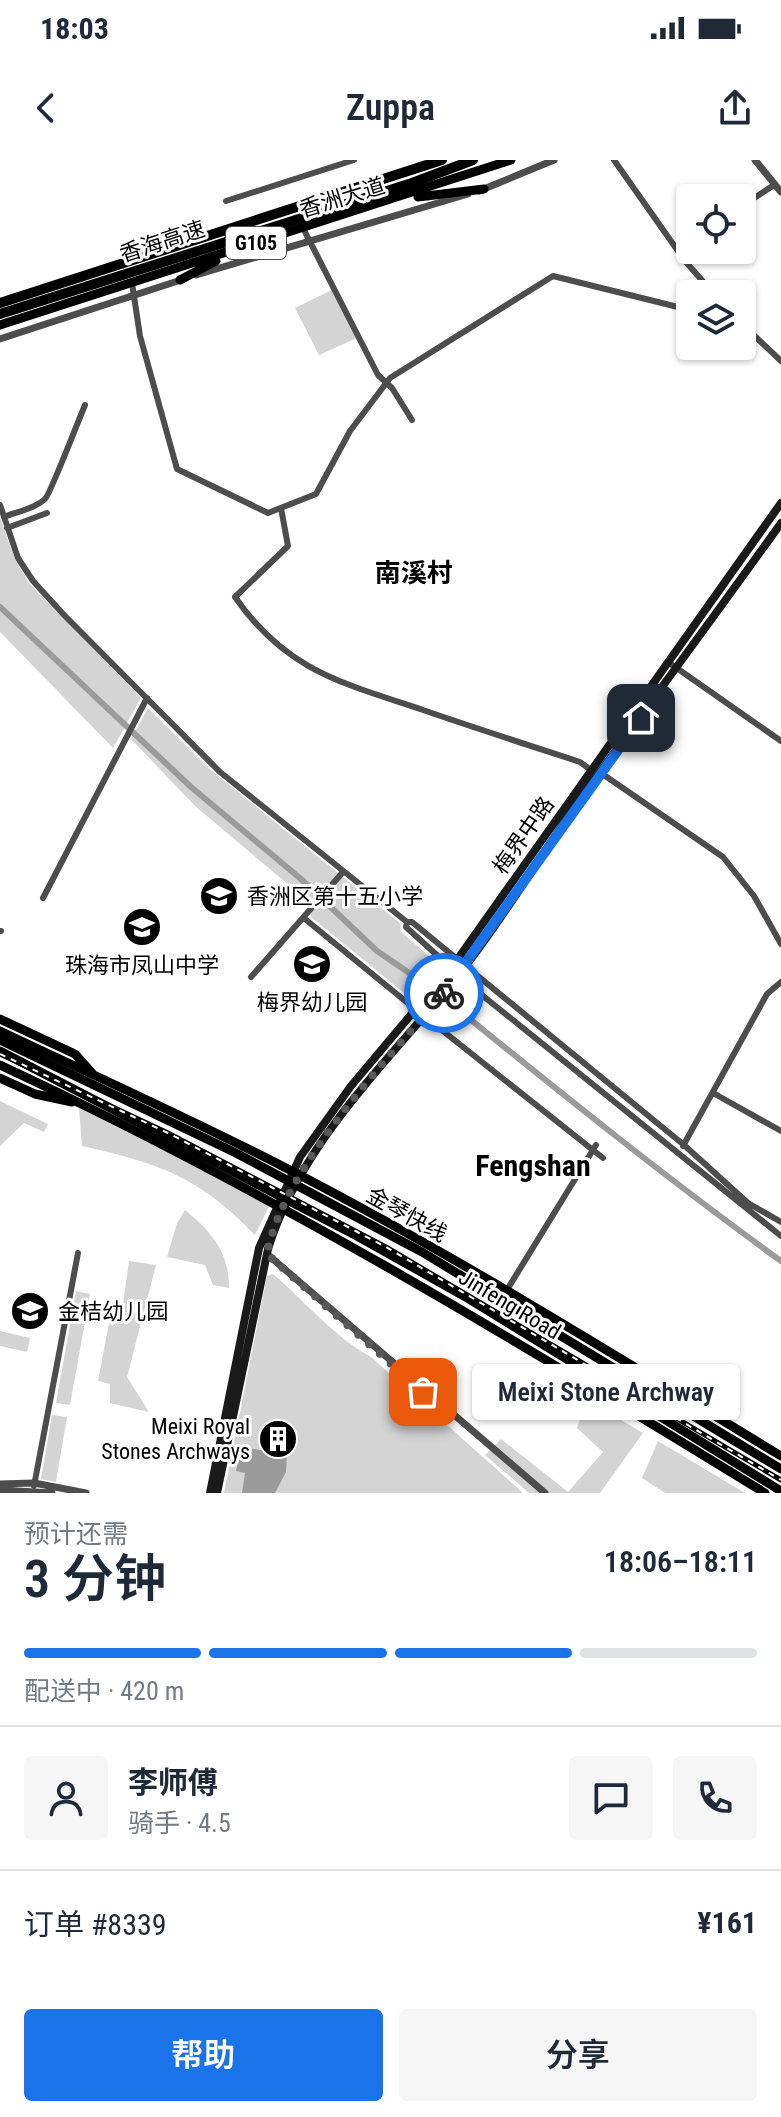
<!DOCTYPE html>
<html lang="zh">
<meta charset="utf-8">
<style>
:root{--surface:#fff;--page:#f6f6f7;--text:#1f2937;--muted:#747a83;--line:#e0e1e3;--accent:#1a73e8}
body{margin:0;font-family:"Roboto Condensed","Noto Sans SC",sans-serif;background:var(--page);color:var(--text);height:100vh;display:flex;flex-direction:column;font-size:30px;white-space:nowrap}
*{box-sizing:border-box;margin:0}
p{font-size:26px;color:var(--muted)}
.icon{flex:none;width:44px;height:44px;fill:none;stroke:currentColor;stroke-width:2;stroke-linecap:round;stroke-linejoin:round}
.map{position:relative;height:1333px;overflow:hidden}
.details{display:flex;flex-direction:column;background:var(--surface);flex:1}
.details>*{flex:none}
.buttons{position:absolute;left:676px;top:24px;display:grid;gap:16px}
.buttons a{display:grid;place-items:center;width:80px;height:80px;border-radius:8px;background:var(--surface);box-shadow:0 2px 6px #0004;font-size:40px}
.pin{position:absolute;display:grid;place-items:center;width:68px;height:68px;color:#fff;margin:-34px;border-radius:16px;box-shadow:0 4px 12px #0006}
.courier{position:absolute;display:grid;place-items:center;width:80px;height:80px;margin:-40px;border:6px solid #1a73e8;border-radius:50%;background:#fff;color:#222;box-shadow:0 2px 10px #0007}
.bubble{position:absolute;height:56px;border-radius:8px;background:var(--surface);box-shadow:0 2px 6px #0004;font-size:26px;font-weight:600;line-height:56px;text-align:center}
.overview em{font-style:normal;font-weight:600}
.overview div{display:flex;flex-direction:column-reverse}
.overview{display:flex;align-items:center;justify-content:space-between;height:136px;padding:0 24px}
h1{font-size:52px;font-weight:600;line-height:60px}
.bar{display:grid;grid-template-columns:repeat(4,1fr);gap:12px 8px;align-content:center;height:96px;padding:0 24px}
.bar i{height:10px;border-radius:6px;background:var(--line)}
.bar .active{background:var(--accent)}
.bar p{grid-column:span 4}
.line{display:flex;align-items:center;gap:20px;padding:0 24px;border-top:2px solid var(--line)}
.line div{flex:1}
.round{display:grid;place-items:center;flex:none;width:84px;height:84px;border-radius:8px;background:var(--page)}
.action{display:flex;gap:16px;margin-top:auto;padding:16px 24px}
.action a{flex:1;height:92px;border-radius:8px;background:var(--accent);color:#fff;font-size:32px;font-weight:600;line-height:92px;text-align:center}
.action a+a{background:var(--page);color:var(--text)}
.status{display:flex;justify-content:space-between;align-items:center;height:56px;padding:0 40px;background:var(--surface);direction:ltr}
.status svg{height:22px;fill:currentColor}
header{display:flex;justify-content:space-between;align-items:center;height:104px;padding:0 24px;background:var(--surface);font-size:36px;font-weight:600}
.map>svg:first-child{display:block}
.green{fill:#d4d4d4}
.water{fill:#9b9b9b}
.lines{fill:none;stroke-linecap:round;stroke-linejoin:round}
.canal{stroke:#9b9b9b;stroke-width:6}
.minor{stroke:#4d4d4d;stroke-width:6}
.tertiary{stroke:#4d4d4d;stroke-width:7}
.secondary{stroke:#1a1a1a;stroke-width:8}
.primary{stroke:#000;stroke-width:9}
.trunk{stroke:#000;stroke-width:9}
.motorway{stroke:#000;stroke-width:10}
.rail-casing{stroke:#000;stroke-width:5}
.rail{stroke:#fff;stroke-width:2;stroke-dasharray:6;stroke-linecap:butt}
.done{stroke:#595959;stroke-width:8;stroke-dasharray:0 14.4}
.route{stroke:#1a73e8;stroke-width:10}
.labels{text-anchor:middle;stroke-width:6;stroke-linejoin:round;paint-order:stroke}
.shield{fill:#fff;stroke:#4c4c4c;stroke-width:2}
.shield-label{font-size:20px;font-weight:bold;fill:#000}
.street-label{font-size:22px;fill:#000;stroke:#fff}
.poi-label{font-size:22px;fill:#000;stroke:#fff;text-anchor:start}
.quarter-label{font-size:26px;font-weight:bold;fill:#000;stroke:#fff}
.district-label{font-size:30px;font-weight:bold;fill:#000;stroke:#fff}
</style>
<div class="status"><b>18:03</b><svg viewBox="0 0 49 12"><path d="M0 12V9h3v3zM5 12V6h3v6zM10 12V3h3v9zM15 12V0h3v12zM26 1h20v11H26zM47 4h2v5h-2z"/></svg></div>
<header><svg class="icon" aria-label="back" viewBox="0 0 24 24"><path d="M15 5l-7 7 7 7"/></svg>Zuppa<svg class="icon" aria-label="share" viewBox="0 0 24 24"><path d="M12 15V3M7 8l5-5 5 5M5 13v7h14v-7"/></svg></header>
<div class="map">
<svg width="781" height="1333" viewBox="0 0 781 1333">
<rect width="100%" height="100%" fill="#fff"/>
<path class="green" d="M 332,130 L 357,178 L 319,195 L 295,148 Z
M 0,358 L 15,399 L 29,423 L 141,538 L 113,588 L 0,472 Z
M 148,548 L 212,611 L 401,764 L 400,771 L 444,809 L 415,842 L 311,757 L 309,742 L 195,646 L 131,579 Z
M 0,941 L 48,964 L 44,972 L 24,963 L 0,986 Z
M 79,948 L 270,1044 L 255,1075 C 200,1017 158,1003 82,986 Z
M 185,1050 C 212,1072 229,1092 229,1128 L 213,1125 L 205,1105 L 167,1097 L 177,1063 Z
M 129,1101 L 156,1105 L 127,1217 L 149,1252 L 110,1243 L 110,1224 L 98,1221 L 110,1158 L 121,1158 Z
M 273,1114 C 306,1142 334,1177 371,1197 L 523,1333 L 224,1333 L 267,1116 Z
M 76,1131 L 90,1134 L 70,1245 L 56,1243 Z
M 0,1171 L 30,1178 L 27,1192 L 0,1186 Z
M 586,1239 L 643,1273 L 600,1333 L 529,1333 L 485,1295 L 501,1279 L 568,1332 L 603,1292 L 577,1268 Z
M 52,1255 L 67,1257 L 56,1322 L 41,1319 Z
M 658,1281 L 745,1333 L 665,1333 L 642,1318 Z"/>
<path class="water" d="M 247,1288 L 287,1294 L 286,1312 L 275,1333 L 242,1333 L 245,1313 L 236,1311 L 241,1290 Z"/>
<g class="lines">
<path class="canal" d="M 0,447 L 191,627 L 301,719 L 377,791 L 421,821
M 455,847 C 562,934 669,1020 781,1101"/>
<path class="minor" d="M 614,0 L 685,101 L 714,134
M 226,41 L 354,0
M 742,46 L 774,25
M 303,68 L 378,215 L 392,228 L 412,260
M 676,88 L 690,79
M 132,123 L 140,176 L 177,309 L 268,353 L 316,334 L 350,271 L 390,218 L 553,116 L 690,150
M 742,164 L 781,201
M 0,345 L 18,398 L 33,421 L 65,456 L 220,612 L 407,762
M 281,348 L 288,386 L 235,437 C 286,511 343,523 423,550 C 475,568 528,585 580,602 L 591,610
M 4,357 C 16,352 36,348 45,339 C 50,335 79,259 85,245
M 7,368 L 47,353
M 668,502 L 781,581
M 601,613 L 723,697 L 754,736 L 781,784
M 43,738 L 147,538
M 305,759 L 415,849
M 0,771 L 1,771
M 251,817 L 343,712
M 472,827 L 406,767 L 407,762 L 412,762 L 684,985 L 748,1043 L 781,1062
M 445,833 L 472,827 L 781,1076
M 424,856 L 603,998
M 713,933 L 781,971
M 683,986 L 767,834 L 781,822
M 502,1138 L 596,985
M 34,1326 L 78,1093"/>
<path class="tertiary" d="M 755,0 L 781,32
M 479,31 L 554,0
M 196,115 L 468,34
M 0,179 L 184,119
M 267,1094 L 545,1333
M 0,1324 L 34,1323 L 86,1333
M 0,1330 L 52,1333"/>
<path class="secondary" d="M 210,1333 L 259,1088 L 300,997 L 351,926 L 457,800 L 781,343
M 217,1333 L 268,1089 C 302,978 394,897 464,808 C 505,756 539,697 578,643 C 645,549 714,457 781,363"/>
<path class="primary" d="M 0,859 L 75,894 L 92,913
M 0,880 L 236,993 L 422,1092 L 781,1309
M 0,891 L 357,1076 L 464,1136 L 781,1331
M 0,918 L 35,934 L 72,942"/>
<path class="trunk" d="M 418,37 L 484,29
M 180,120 L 216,101
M 0,165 L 511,0
M 0,871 C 95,916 191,959 284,1007 C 454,1094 617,1197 781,1296
M 0,905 C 265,1028 516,1180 765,1333"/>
<path class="motorway" d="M 0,143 L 442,0
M 0,154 L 412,23 L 473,0"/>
<defs>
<path id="rail" d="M 0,894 L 168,973 L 386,1087 L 781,1320"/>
</defs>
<use href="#rail" class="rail-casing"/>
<use href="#rail" class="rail"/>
</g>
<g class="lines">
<path class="done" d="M 423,1232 L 267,1094 C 283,1008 387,899 444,833"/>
<path class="route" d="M 444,833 L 641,558"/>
</g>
<defs>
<symbol id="school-disc" viewBox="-11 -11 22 22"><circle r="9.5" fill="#000" stroke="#fff"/><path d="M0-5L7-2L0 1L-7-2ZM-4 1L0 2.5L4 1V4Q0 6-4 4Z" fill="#fff"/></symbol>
<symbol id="building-disc" viewBox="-11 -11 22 22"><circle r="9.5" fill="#000" stroke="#fff"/><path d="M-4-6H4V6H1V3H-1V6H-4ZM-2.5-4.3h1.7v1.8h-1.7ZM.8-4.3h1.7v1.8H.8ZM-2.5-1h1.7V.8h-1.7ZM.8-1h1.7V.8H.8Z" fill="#fff"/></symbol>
</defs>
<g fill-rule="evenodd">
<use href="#school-disc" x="197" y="714" width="44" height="44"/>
<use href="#school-disc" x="120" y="745" width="44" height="44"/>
<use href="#school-disc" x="290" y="782" width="44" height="44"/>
<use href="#school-disc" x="8" y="1129" width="44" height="44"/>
<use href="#building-disc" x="256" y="1257" width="44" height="44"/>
</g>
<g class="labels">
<rect class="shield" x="226" y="67" width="60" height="32" rx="6"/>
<g class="shield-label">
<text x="256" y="90">G105</text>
</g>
<g class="street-label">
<text transform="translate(342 37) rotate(-17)" y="8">香洲大道</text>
<text transform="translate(162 81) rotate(-18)" y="8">香海高速</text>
<text transform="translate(523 675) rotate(-55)" y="8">梅界中路</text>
<text transform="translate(407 1054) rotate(29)" y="8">金琴快线</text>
<text transform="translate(510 1144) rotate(31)" y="8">Jinfeng Road</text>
</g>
<g class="poi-label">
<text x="247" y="744">香洲区第十五小学</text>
<text x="142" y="813" text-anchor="middle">珠海市凤山中学</text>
<text x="312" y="850" text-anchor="middle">梅界幼儿园</text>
<text x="58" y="1159">金桔幼儿园</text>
<text x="250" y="1274" text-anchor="end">Meixi Royal<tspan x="250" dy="25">Stones Archways</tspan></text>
</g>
<g class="quarter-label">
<text x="414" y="422">南溪村</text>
</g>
<g class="district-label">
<text x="533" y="1016">Fengshan</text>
</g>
</g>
</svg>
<div class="buttons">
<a><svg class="icon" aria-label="locate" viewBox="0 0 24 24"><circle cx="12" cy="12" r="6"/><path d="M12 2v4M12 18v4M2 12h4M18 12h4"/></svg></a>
<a><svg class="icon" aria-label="layers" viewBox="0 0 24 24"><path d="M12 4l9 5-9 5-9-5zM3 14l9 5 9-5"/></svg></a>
</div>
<div class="pin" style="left:423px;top:1232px;background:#ea580c"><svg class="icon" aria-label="bag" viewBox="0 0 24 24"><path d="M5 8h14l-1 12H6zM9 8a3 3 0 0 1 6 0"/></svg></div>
<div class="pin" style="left:641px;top:558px;background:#1f2937"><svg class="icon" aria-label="home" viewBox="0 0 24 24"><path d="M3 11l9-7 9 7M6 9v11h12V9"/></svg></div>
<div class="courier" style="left:444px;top:833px"><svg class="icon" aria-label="bike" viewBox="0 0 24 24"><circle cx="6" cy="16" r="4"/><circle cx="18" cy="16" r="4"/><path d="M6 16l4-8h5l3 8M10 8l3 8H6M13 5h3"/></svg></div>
<div class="bubble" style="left:472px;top:1204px;width:268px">Meixi Stone Archway</div>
</div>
<section class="details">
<div class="overview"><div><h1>3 分钟</h1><p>预计还需</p></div><em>18:06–18:11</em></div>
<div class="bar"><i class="active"></i><i class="active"></i><i class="active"></i><i></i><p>配送中 · 420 m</p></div>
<div class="line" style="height:144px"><a class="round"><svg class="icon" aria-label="person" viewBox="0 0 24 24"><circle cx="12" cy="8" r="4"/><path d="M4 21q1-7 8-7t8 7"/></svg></a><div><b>李师傅</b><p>骑手 · 4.5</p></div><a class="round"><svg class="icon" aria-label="chat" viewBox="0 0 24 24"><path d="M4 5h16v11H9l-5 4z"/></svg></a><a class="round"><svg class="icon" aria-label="phone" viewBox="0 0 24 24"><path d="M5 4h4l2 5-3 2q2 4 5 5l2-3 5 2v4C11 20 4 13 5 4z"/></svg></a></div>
<div class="line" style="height:104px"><div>订单 #8339</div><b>¥161</b></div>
<div class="action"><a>帮助</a><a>分享</a></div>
</section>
